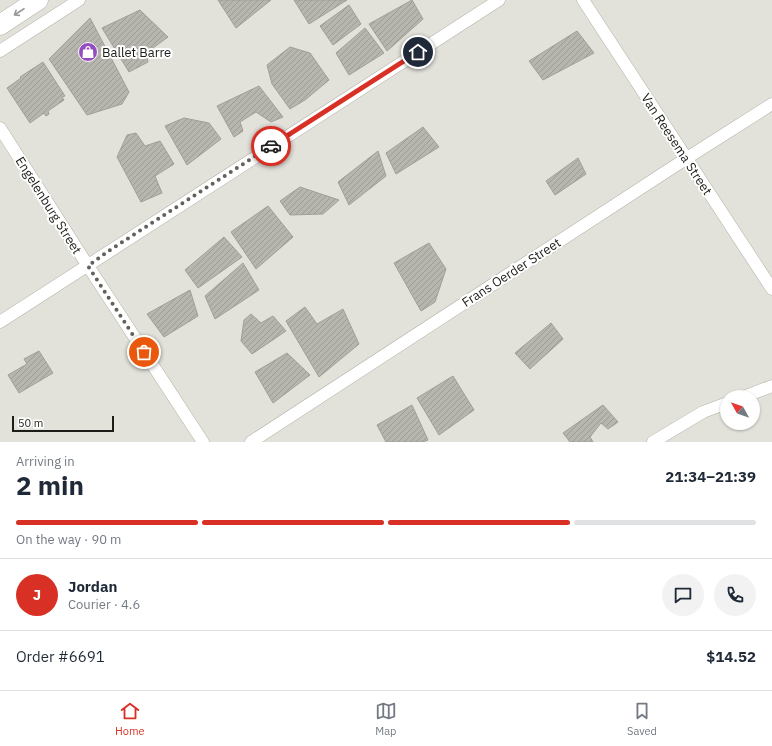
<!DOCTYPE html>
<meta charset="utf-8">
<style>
:root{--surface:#fff;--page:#f2f2f3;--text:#1f2937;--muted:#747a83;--line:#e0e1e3;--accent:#d93025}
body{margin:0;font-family:"IBM Plex Sans",sans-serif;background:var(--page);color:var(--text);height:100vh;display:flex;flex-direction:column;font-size:15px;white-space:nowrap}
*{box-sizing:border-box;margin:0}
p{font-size:13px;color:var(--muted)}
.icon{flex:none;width:22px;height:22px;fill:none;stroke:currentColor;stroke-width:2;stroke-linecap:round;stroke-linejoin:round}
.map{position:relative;height:442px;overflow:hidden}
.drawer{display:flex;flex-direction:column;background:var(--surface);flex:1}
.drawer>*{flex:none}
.needle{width:26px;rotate:310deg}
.controls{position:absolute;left:720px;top:390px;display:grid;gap:8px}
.controls a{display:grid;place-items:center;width:40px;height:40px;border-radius:50%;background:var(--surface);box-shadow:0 1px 3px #0004;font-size:20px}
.scale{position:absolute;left:12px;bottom:10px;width:102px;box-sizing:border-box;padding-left:4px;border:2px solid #1c1c19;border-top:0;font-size:11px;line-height:14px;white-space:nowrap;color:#1c1c19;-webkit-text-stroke:3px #fff;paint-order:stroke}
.pin{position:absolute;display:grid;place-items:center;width:34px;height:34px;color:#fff;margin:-17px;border:2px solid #fff;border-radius:50%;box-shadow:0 1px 4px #0007}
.courier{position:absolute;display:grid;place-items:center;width:40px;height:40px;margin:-20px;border:3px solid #d93025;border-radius:50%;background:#fff;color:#222;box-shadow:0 1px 5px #0007}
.overview em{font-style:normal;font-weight:700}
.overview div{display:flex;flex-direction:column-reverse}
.overview{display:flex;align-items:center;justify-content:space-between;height:68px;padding:0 16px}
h1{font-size:26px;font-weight:700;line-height:30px}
.bar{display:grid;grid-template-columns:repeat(4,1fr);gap:6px 4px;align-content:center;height:48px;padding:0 16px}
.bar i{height:5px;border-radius:3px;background:var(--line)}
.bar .on{background:var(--accent)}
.bar p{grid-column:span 4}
.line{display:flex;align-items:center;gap:10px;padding:0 16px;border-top:1px solid var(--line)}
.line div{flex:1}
.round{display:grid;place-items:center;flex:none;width:42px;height:42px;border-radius:21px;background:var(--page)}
.tab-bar{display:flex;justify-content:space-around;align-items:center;height:56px;border-top:1px solid var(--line);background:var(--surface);font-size:11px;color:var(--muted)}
.tab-bar a{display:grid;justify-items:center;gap:2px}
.tab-bar .on{color:var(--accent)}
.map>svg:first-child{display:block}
.building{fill:url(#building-hatch);stroke:#a09f98}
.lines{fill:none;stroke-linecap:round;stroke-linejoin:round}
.street-casing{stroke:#b2b1a9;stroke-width:13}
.primary-casing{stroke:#b2b1a9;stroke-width:21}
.street{stroke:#fff;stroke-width:12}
.primary{stroke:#fff;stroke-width:20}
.oneway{stroke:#999998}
.done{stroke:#61615d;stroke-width:4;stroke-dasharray:0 7.2}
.route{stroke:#d93025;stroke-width:5}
.labels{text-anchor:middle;stroke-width:4;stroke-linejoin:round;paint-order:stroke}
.poi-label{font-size:13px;fill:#1c1c19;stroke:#fff;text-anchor:start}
.street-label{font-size:13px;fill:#1c1c19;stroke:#fff}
</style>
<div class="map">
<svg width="772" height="442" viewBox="0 0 772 442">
<defs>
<pattern id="building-hatch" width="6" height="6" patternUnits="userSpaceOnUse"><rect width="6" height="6" fill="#b6b5ae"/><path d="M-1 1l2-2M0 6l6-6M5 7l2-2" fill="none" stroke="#9c9b95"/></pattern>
</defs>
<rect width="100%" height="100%" fill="#e2e1da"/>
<path class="building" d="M 218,0 L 271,0 L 236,28 Z
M 294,0 L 347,0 L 309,24 Z
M 412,0 L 423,19 L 387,51 L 369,24 Z
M 349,5 L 361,24 L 333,45 L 320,26 Z
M 140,10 L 168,37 L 146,53 L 148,62 L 129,72 L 102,28 Z
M 90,18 L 129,92 L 122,104 L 87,115 L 49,59 Z
M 365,28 L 384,53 L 349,75 L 336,53 Z
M 577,31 L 594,53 L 543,80 L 529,61 Z
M 290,47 L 310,53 L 329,80 L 305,100 L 290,109 L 272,84 L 267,65 Z
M 43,62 L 65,96 L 62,97 L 64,100 L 48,111 L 49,114 L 46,116 L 44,113 L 30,123 L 7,88 L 21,78 L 20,77 Z
M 259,86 L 283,117 L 271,122 L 256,112 L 240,122 L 243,131 L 234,137 L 217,106 Z
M 184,118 L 209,123 L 221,139 L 187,165 L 165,126 Z
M 423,127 L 439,147 L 396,174 L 386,153 Z
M 136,133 L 145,146 L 160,141 L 174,164 L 155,176 L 162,193 L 141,202 L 117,157 L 127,135 Z
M 378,151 L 386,176 L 349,205 L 338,182 Z
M 578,158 L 586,174 L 555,195 L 546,181 Z
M 300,187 L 339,200 L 323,214 L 290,215 L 280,201 Z
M 268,206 L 293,237 L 256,269 L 231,232 Z
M 224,237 L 242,257 L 198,288 L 185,270 Z
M 429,243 L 446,269 L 435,302 L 421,311 L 394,263 Z
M 243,263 L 259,290 L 215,319 L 205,296 Z
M 190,290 L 198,316 L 164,337 L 147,314 Z
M 305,307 L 317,324 L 343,309 L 359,344 L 319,377 L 286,321 Z
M 251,314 L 261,323 L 273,316 L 286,331 L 252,354 L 241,341 L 244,320 Z
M 551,323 L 563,339 L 530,369 L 515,353 Z
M 39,351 L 53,373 L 19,393 L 8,375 L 27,364 L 24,359 Z
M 287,353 L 310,375 L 273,403 L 255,372 Z
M 453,376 L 474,410 L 439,435 L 417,398 Z
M 412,405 L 428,440 L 423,442 L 386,442 L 377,425 Z
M 603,405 L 618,422 L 608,429 L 601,423 L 590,437 L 593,442 L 570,442 L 563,433 Z"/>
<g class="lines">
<defs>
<path id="street" d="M 583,0 L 772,289
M 0,51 L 79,0
M 0,128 L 88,266 L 203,442
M 0,322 L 499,0
M 743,397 L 772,386
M 251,442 L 687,158 L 772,104
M 653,442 L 703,412 L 727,403"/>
<path id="primary" d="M 0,25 L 38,0"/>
</defs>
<use href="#street" class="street-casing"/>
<use href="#primary" class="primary-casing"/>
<use href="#street" class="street"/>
<use href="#primary" class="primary"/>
</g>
<defs><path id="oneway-shaft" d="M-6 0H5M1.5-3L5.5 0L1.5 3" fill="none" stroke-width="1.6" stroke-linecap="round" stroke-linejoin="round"/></defs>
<use class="oneway" href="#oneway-shaft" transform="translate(19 12) rotate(147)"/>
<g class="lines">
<path class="done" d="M 144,352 L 88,266 L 110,250 L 271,146"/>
<path class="route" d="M 271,146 L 418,52"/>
</g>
<defs>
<symbol id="shop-disc" viewBox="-11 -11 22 22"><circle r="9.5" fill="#944dc0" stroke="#fff"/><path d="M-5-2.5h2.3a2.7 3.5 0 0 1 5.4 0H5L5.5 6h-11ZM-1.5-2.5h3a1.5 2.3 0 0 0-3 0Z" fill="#fff"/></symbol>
</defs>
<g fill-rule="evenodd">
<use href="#shop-disc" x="77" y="41" width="22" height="22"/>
</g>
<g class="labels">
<g class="poi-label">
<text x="102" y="57">Ballet Barre</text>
</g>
<g class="street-label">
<text transform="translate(677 144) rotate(57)" y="5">Van Reesema Street</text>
<text transform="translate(49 205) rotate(58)" y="5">Engelenburg Street</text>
<text transform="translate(511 272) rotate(-33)" y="5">Frans Oerder Street</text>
</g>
</g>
</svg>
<div class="controls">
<a><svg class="needle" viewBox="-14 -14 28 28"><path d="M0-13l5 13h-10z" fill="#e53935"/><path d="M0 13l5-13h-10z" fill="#747a83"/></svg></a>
</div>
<div class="scale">50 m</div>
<div class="pin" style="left:144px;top:352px;background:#ea580c"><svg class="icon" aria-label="bag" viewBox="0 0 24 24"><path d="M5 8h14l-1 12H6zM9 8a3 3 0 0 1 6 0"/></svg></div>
<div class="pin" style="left:418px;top:52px;background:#1f2937"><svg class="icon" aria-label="home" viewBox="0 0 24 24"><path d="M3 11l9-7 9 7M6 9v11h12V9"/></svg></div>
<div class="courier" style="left:271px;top:146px"><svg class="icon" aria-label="car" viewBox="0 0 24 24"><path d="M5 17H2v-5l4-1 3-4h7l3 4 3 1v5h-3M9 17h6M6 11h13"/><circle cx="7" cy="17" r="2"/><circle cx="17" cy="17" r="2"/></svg></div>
</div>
<section class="drawer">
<div class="overview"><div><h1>2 min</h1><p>Arriving in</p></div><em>21:34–21:39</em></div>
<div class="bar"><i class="on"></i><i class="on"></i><i class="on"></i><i></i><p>On the way · 90 m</p></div>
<div class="line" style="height:72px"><b class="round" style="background:var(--accent);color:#fff">J</b><div><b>Jordan</b><p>Courier · 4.6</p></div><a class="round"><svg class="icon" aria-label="chat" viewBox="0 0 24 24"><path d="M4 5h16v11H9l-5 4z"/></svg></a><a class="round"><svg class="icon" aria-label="phone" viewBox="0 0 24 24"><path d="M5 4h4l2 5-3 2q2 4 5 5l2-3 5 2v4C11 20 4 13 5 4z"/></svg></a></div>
<div class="line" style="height:52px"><div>Order #6691</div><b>$14.52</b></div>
</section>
<nav class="tab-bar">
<a class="on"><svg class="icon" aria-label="home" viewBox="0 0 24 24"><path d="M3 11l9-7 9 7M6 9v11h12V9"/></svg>Home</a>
<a><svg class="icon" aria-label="map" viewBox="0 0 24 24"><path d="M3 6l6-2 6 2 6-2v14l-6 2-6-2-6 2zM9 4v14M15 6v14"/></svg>Map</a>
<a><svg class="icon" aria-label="saved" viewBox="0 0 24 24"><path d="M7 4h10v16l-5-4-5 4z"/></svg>Saved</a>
</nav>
